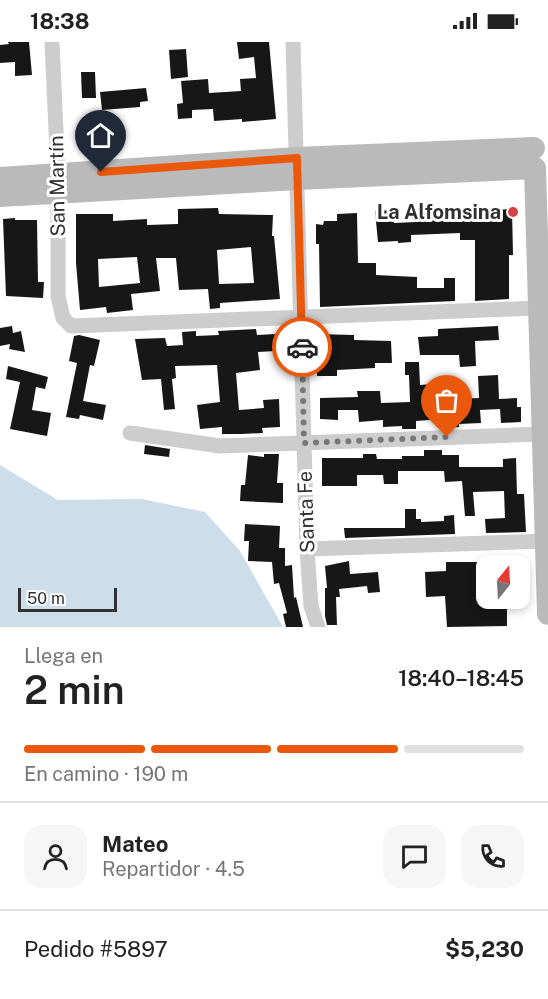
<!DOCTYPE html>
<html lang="es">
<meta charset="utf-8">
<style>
:root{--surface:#fff;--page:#f6f6f6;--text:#222;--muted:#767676;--line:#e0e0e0;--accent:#ea580c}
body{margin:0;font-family:"Public Sans",sans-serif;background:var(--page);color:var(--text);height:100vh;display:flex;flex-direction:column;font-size:22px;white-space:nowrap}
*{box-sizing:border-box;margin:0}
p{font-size:20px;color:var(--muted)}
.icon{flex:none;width:33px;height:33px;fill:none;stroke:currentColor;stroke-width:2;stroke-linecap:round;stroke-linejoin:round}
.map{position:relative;height:585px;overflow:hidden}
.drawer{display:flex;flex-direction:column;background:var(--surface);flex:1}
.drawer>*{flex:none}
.needle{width:39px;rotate:18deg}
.fabs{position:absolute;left:476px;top:513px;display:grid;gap:12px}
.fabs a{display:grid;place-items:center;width:54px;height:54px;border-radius:12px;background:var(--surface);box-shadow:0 3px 9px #0003;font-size:30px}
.scale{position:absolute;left:18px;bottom:15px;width:99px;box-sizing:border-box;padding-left:6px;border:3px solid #303030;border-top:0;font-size:16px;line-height:21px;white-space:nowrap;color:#303030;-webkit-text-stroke:4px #fff;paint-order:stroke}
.pin{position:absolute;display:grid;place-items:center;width:51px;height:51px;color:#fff;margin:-62px -26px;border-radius:50% 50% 50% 0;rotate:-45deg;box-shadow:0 0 6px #0007}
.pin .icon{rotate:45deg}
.courier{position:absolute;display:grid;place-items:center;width:60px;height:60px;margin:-30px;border:4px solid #ea580c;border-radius:50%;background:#fff;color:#222;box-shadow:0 2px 8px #0007}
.headline em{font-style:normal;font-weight:600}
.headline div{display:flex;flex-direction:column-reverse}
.headline{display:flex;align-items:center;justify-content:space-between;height:102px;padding:0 24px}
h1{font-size:39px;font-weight:600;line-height:45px}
.bar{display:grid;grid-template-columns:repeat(4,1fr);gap:9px 6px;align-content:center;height:72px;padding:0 24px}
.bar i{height:8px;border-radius:4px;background:var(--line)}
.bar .current{background:var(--accent)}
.bar p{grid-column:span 4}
.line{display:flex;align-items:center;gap:15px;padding:0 24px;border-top:2px solid var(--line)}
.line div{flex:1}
.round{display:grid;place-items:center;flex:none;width:63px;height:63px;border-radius:18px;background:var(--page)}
.status{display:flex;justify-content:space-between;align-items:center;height:42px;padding:0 30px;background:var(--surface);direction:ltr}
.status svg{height:16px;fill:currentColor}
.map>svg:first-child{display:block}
.water{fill:#cddeea}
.building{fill:#171717;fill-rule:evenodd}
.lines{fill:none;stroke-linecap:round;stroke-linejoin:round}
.minor{stroke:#cdcdcd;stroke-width:15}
.secondary{stroke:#bababa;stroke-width:22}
.done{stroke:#787878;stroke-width:6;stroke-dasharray:0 10.8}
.route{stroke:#ea580c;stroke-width:8}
.poi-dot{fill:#d84147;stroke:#fff;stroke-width:2}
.labels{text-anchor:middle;stroke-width:6;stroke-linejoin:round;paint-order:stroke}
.street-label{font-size:20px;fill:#303030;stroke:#fff}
.poi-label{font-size:20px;font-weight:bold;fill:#303030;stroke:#fff;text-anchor:end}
</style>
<div class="status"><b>18:38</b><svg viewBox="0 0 49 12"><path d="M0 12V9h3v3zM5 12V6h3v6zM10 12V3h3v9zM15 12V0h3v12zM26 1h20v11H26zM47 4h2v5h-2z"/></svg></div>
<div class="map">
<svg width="548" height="585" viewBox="0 0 548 585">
<rect width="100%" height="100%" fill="#fff"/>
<path class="water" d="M 0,423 L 58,458 L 142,457 L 205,470 L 240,509 L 283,585 L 0,585 Z"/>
<path class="building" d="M 8,0 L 29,0 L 32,33 L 15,34 L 15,20 L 0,21 L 0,3 L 9,2 Z
M 237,0 L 269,0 L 276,77 L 242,80 L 242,77 L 214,79 L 213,67 L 192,68 L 192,76 L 178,77 L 177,62 L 183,61 L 181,39 L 208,37 L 209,51 L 241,49 L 240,37 L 256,36 L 254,15 L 239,17 Z
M 186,7 L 188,35 L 171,37 L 169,8 Z
M 81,30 L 95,30 L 96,56 L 82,56 Z
M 146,46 L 148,59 L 140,60 L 140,65 L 102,68 L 100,50 Z
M 218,166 L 219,172 L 273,173 L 272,194 L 274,194 L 280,257 L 220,261 L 220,266 L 210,267 L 208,247 L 179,248 L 176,216 L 156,216 L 160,249 L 131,252 L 133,268 L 107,271 L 106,265 L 80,268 L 76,221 L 76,172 L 113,172 L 113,179 L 147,177 L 147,183 L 178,182 L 178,167 ZM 251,205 L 254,241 L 219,242 L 217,208 ZM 137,215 L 140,241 L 99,245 L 98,217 Z
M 444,166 L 444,168 L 464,168 L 464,171 L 496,171 L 495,168 L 512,167 L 513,213 L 509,213 L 509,257 L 475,259 L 475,198 L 460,198 L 460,191 L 411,193 L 411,200 L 398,201 L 398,199 L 378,200 L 375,169 L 393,168 L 394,181 L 416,180 L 415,167 Z
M 357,171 L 358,221 L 376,221 L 376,233 L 417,235 L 417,246 L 444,246 L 444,236 L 455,236 L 455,259 L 320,265 L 319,202 L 316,202 L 316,182 L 323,183 L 324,179 L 337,179 L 337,172 Z
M 15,176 L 15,178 L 37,178 L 38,240 L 44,240 L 43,256 L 6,254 L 3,177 Z
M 12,284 L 13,291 L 21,289 L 25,310 L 9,307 L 10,302 L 0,304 L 0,286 Z
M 498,284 L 499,298 L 475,299 L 476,324 L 460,325 L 459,313 L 420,313 L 418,295 L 438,294 L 438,287 Z
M 256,287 L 257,293 L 275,292 L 276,309 L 258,310 L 260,328 L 236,331 L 239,368 L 264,366 L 263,358 L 279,357 L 280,385 L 262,386 L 263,391 L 242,392 L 222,392 L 222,385 L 200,387 L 197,363 L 220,360 L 217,323 L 175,324 L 176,336 L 172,337 L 175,367 L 164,368 L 161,337 L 142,338 L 135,297 L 165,296 L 167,304 L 183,303 L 182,290 L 196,289 L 196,294 L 219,293 L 218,289 Z
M 317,292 L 354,293 L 354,298 L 391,299 L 392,321 L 375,321 L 375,326 L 337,328 L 337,334 L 317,334 Z
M 79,293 L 100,298 L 94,324 L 90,323 L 83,359 L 106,363 L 103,378 L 80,373 L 79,377 L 66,375 L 77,321 L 69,319 L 74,294 Z
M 405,320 L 419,320 L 420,343 L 433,342 L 433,346 L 457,345 L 458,357 L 479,356 L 478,334 L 498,333 L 499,357 L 517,356 L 517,365 L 521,365 L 521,380 L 501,381 L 500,367 L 480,368 L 481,381 L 459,382 L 459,385 L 442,386 L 442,377 L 416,379 L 416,387 L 402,387 L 402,384 L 383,385 L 383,378 L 359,380 L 358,368 L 338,368 L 338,378 L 320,377 L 320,356 L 358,355 L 357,349 L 380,349 L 381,361 L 410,360 L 409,333 L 405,333 Z
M 8,324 L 48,335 L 45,347 L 36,345 L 32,368 L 51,371 L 47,394 L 10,387 L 20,340 L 6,337 Z
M 145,403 L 170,407 L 169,415 L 144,412 Z
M 424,408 L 442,408 L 442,413 L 459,413 L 459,425 L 503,425 L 503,417 L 516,416 L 517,452 L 524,452 L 526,490 L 486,491 L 485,477 L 505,476 L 504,449 L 473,450 L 475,474 L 465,474 L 462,439 L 445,440 L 444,429 L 398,429 L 398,442 L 384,442 L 383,433 L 357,433 L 357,444 L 322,444 L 322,416 L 363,416 L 363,412 L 376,412 L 377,417 L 402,417 L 402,414 L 424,414 Z
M 264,412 L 279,412 L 277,441 L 283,441 L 283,461 L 240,459 L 241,443 L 245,443 L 248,413 L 264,415 Z
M 405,467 L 416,467 L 416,477 L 421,477 L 421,480 L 444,479 L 444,474 L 454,473 L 455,492 L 345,496 L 344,486 L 405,486 Z
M 245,482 L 280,484 L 279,506 L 285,506 L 285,524 L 292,523 L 294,556 L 296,555 L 303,585 L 286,585 L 283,572 L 287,571 L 279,541 L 274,542 L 272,520 L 248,519 L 249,499 L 244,499 Z
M 349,519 L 350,532 L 378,530 L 380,550 L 368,551 L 367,544 L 339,547 L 340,555 L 336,555 L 337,583 L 327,583 L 325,574 L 325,546 L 327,546 L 325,524 Z
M 446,520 L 485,520 L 486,566 L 507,566 L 507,584 L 447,585 L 445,554 L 426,555 L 425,530 L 446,529 Z"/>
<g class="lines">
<path class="minor" d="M 52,0 L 58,133 L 58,254 L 63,276 L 71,284 L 538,266
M 293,0 L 307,507 L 311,564 L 318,585
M 130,391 L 220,404 L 542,392
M 307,507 L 546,499"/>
<path class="secondary" d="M 0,136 L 297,116 L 534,106
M 0,154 L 298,137 L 535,126 L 548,572"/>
</g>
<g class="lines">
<path class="done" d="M 302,305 L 304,401 L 447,395"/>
<path class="route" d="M 101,130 L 297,116 L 302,305"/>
</g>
<circle class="poi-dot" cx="513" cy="170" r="6"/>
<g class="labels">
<g class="street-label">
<text transform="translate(57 144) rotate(-91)" y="7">San Martín</text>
<text transform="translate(306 470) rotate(-92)" y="7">Santa Fe</text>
</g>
<g class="poi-label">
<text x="501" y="177">La Alfomsina</text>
</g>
</g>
</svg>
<div class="fabs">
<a><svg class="needle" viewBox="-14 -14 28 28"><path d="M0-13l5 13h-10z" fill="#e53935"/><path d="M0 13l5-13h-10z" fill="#767676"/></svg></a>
</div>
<div class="scale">50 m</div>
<div class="pin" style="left:447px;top:395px;background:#ea580c"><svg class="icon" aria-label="bag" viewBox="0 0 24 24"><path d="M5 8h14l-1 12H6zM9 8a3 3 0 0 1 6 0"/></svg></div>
<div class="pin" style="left:101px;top:130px;background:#1f2937"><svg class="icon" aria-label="home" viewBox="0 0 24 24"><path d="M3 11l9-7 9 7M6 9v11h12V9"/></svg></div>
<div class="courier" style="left:302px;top:305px"><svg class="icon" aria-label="car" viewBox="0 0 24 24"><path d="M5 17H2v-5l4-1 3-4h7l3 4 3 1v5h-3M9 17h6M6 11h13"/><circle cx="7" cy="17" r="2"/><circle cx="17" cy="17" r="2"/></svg></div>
</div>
<section class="drawer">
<div class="headline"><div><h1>2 min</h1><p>Llega en</p></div><em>18:40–18:45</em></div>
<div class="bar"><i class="current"></i><i class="current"></i><i class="current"></i><i></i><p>En camino · 190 m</p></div>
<div class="line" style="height:108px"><a class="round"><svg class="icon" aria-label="person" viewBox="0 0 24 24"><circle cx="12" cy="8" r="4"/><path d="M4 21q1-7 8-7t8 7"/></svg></a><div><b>Mateo</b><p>Repartidor · 4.5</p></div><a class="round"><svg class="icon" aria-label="chat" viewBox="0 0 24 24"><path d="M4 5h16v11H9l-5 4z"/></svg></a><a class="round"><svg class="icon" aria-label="phone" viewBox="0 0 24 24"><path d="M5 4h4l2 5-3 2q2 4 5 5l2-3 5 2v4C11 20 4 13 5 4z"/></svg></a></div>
<div class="line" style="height:78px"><div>Pedido #5897</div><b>$5,230</b></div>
</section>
